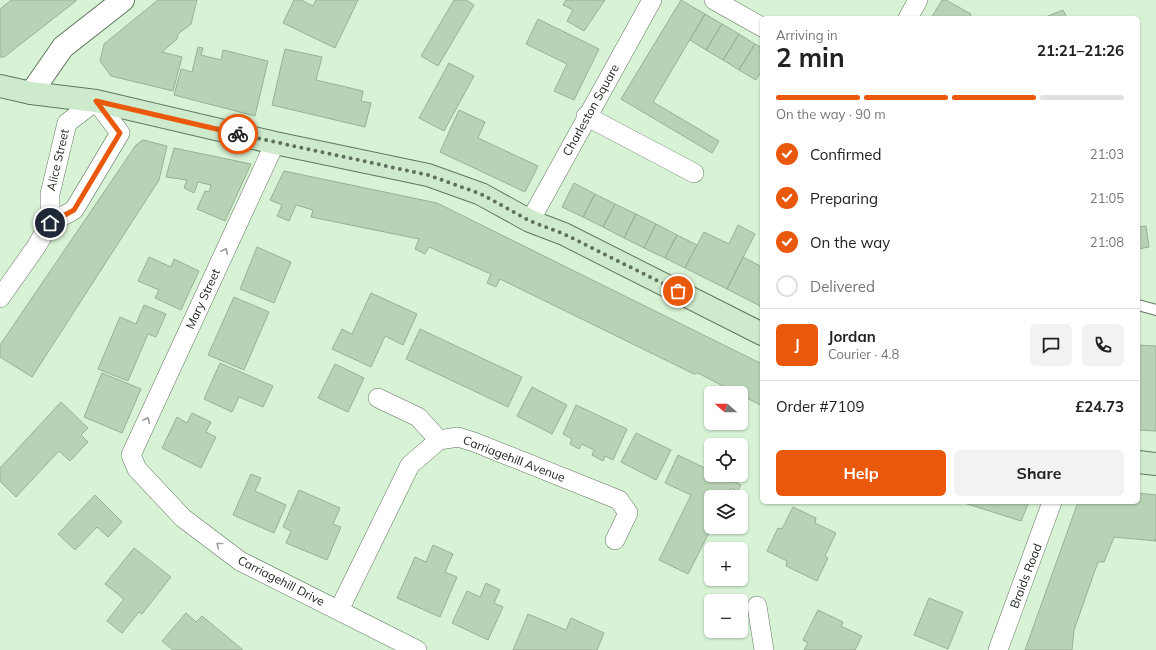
<!DOCTYPE html>
<meta charset="utf-8">
<style>
:root{--surface:#fff;--page:#f2f2f2;--text:#222;--muted:#767676;--line:#e0e0e0;--accent:#ea580c}
body{margin:0;font-family:Mulish,sans-serif;background:var(--page);color:var(--text);height:100vh;display:flex;flex-direction:column;font-size:15px;white-space:nowrap}
*{box-sizing:border-box;margin:0}
p{font-size:13px;color:var(--muted)}
.icon{flex:none;width:22px;height:22px;fill:none;stroke:currentColor;stroke-width:2;stroke-linecap:round;stroke-linejoin:round}
.map{position:relative;flex:1;overflow:hidden}
.details{position:absolute;left:760px;top:16px;width:380px;height:488px;display:flex;flex-direction:column;background:var(--surface);border-radius:6px;box-shadow:0 1px 3px #0004}
.details>*{flex:none}
.needle{width:26px;rotate:290deg}
.fabs{position:absolute;left:704px;top:386px;display:grid;gap:8px}
.fabs a{display:grid;place-items:center;width:44px;height:44px;border-radius:6px;background:var(--surface);box-shadow:0 1px 3px #0004;font-size:20px}
.pin{position:absolute;display:grid;place-items:center;width:34px;height:34px;color:#fff;margin:-17px;border:2px solid #fff;border-radius:50%;box-shadow:0 1px 4px #0007}
.courier{position:absolute;display:grid;place-items:center;width:40px;height:40px;margin:-20px;border:3px solid #ea580c;border-radius:50%;background:#fff;color:#222;box-shadow:0 1px 5px #0007}
.overview em{font-style:normal;font-weight:700}
.overview div{display:flex;flex-direction:column-reverse}
.overview{display:flex;align-items:center;justify-content:space-between;height:68px;padding:0 16px}
h1{font-size:26px;font-weight:700;line-height:30px}
.bar{display:grid;grid-template-columns:repeat(4,1fr);gap:6px 4px;align-content:center;height:48px;padding:0 16px}
.bar i{height:5px;border-radius:3px;background:var(--line)}
.bar .selected{background:var(--accent)}
.bar p{grid-column:span 4}
.line{display:flex;align-items:center;gap:10px;padding:0 16px;border-top:1px solid var(--line)}
.line div{flex:1}
.round{display:grid;place-items:center;flex:none;width:42px;height:42px;border-radius:6px;background:var(--page)}
ol{padding:0 16px;list-style:none}
li{display:flex;align-items:center;gap:12px;height:44px}
li p{margin-inline-start:auto}
li .icon{padding:4px;border-radius:50%;background:var(--accent);color:#fff;stroke-width:4}
li:last-child{color:var(--muted)}
li i{width:22px;height:22px;border:2px solid var(--line);border-radius:50%}
.primary-button{display:flex;gap:8px;margin-top:auto;padding:8px 16px}
.primary-button a{flex:1;height:46px;border-radius:6px;background:var(--accent);color:#fff;font-size:16px;font-weight:700;line-height:46px;text-align:center}
.primary-button a+a{background:var(--page);color:var(--text)}
.map>svg:first-child{display:block}
.building{fill:#b8d2b6;stroke:#98b196}
.lines{fill:none;stroke-linecap:round;stroke-linejoin:round}
.service-casing{stroke:#60775e;stroke-width:12}
.minor-casing{stroke:#60775e;stroke-width:20}
.tertiary-casing{stroke:#60775e;stroke-width:24}
.secondary-casing{stroke:#60775e;stroke-width:24}
.service{stroke:#fff;stroke-width:10}
.minor{stroke:#fff;stroke-width:19}
.tertiary{stroke:#fff;stroke-width:22}
.secondary{stroke:#ceeacc;stroke-width:22}
.oneway{stroke:#9b9f9a}
.done{stroke:#606f5f;stroke-width:4;stroke-dasharray:0 7.2}
.route{stroke:#ea580c;stroke-width:5}
.labels{text-anchor:middle;stroke-width:3;stroke-linejoin:round;paint-order:stroke}
.street-label{font-size:12px;fill:#20291f;stroke:#fff}
</style>
<div class="map">
<svg width="1156" height="650" viewBox="0 0 1156 650">
<rect width="100%" height="100%" fill="#d8f2d6"/>
<path class="building" d="M 11,0 L 76,0 L 76,1 L 4,57 L 0,57 L 0,9 Z
M 158,0 L 197,0 L 191,24 L 178,34 L 177,39 L 162,52 L 182,57 L 173,91 L 111,76 L 100,61 L 104,44 Z
M 294,0 L 301,0 L 313,6 L 316,0 L 358,0 L 335,48 L 283,23 Z
M 454,0 L 466,0 L 474,5 L 438,66 L 421,56 Z
M 566,0 L 605,0 L 584,31 L 567,21 L 573,10 L 563,5 Z
M 681,0 L 705,14 L 653,102 L 719,141 L 712,153 L 621,99 Z
M 942,0 L 946,0 L 971,14 L 969,18 L 931,18 Z
M 1063,10 L 1067,18 L 1043,18 Z
M 705,14 L 722,24 L 706,50 L 690,40 Z
M 538,19 L 599,49 L 574,100 L 554,91 L 567,64 L 526,44 Z
M 722,24 L 739,34 L 723,60 L 706,50 Z
M 739,34 L 755,44 L 739,70 L 723,60 Z
M 755,44 L 762,48 L 762,70 L 756,80 L 739,70 Z
M 198,47 L 203,48 L 201,55 L 221,60 L 223,50 L 268,61 L 255,116 L 174,95 L 181,69 L 192,72 Z
M 285,49 L 322,57 L 316,80 L 363,91 L 361,101 L 371,103 L 365,127 L 272,105 Z
M 449,63 L 474,76 L 444,131 L 419,118 Z
M 459,110 L 485,122 L 478,138 L 538,166 L 525,192 L 440,152 Z
M 143,140 L 167,146 L 159,180 L 32,377 L 0,357 L 0,345 L 136,145 Z
M 174,148 L 251,164 L 225,221 L 197,209 L 205,191 L 209,192 L 211,185 L 198,182 L 194,193 L 184,188 L 187,180 L 166,177 Z
M 284,171 L 437,203 L 762,364 L 762,406 L 741,395 L 741,393 L 736,393 L 698,373 L 694,374 L 500,279 L 496,287 L 487,283 L 491,274 L 429,247 L 425,254 L 415,249 L 419,239 L 311,217 L 313,210 L 296,205 L 289,221 L 277,216 L 282,205 L 270,200 Z
M 574,183 L 595,194 L 583,217 L 562,207 Z
M 595,194 L 615,204 L 603,227 L 583,217 Z
M 615,204 L 636,214 L 624,238 L 603,227 Z
M 636,214 L 656,224 L 644,248 L 624,238 Z
M 656,224 L 677,235 L 665,258 L 644,248 Z
M 738,225 L 755,234 L 727,289 L 685,268 L 704,232 L 729,244 Z
M 1146,226 L 1149,247 L 1138,249 L 1138,227 Z
M 677,235 L 697,245 L 685,268 L 665,258 Z
M 257,247 L 291,262 L 274,303 L 240,289 Z
M 149,257 L 171,267 L 174,259 L 199,271 L 181,310 L 155,298 L 159,290 L 138,281 Z
M 743,257 L 762,267 L 762,301 L 760,306 L 727,289 Z
M 371,293 L 417,314 L 403,345 L 385,336 L 371,367 L 332,349 L 342,329 L 352,334 Z
M 234,297 L 269,312 L 244,370 L 208,355 Z
M 144,305 L 166,314 L 156,337 L 148,334 L 128,381 L 98,369 L 120,317 L 136,324 Z
M 420,329 L 522,377 L 508,407 L 406,359 Z
M 1138,345 L 1156,346 L 1156,431 L 1138,430 Z
M 220,363 L 273,386 L 263,407 L 239,397 L 232,412 L 204,399 Z
M 335,364 L 364,378 L 348,412 L 318,398 Z
M 102,373 L 141,389 L 122,433 L 84,417 Z
M 532,387 L 567,405 L 552,434 L 517,416 Z
M 61,402 L 88,428 L 81,435 L 88,442 L 70,461 L 59,451 L 16,497 L 0,481 L 0,468 Z
M 576,405 L 627,429 L 613,460 L 605,456 L 603,461 L 592,455 L 594,450 L 582,444 L 579,449 L 570,444 L 572,439 L 563,434 Z
M 192,413 L 211,422 L 206,432 L 216,437 L 201,468 L 162,448 L 177,417 L 187,423 Z
M 636,433 L 671,450 L 656,480 L 621,462 Z
M 678,455 L 711,471 L 711,475 L 720,475 L 741,485 L 738,491 L 731,488 L 726,497 L 711,497 L 712,527 L 688,574 L 659,560 L 691,495 L 665,483 Z
M 251,474 L 261,478 L 255,491 L 286,505 L 274,533 L 233,515 Z
M 299,490 L 340,508 L 333,524 L 341,527 L 327,560 L 286,543 L 291,531 L 283,527 Z
M 1138,493 L 1156,495 L 1156,540 L 1154,540 L 1156,541 L 1114,537 L 1104,562 L 1098,562 L 1074,630 L 1072,650 L 1025,650 L 1078,502 L 1138,502 Z
M 95,495 L 122,522 L 108,537 L 97,527 L 75,550 L 58,534 Z
M 961,502 L 1029,502 L 1021,521 Z
M 793,507 L 816,518 L 815,523 L 836,533 L 825,556 L 828,558 L 817,581 L 786,566 L 787,561 L 767,551 L 778,528 L 782,529 Z
M 433,545 L 453,554 L 445,572 L 457,577 L 440,617 L 397,598 L 415,557 L 426,562 Z
M 134,548 L 171,577 L 142,614 L 139,612 L 122,633 L 107,621 L 124,599 L 105,584 Z
M 486,583 L 500,590 L 494,603 L 503,607 L 488,640 L 452,623 L 467,591 L 480,597 Z
M 929,598 L 963,612 L 948,649 L 914,635 Z
M 818,610 L 843,622 L 841,626 L 862,636 L 855,650 L 804,650 L 808,643 L 803,640 Z
M 186,613 L 196,622 L 202,616 L 243,650 L 173,650 L 162,641 Z
M 528,614 L 566,630 L 571,618 L 604,633 L 597,650 L 513,650 Z"/>
<g class="lines">
<defs>
<path id="service" d="M 1138,305 L 1156,310"/>
<path id="minor" d="M 714,0 L 762,27
M 908,18 L 918,0
M 586,116 L 694,173
M 275,143 L 131,455 L 137,469 L 183,518 L 240,561 L 417,650
M 530,221 L 652,0
M 0,298 L 36,247 L 50,223 L 50,194 L 67,123 L 96,101 L 120,133 L 74,210 L 50,223
M 378,398 L 418,417 L 439,440
M 757,606 L 764,650
M 339,610 L 410,465 L 439,440 L 458,437 L 474,442 L 619,500 L 628,513 L 615,540
M 998,650 L 1052,502"/>
<path id="tertiary" d="M 31,93 L 63,47 L 123,0"/>
<path id="secondary" d="M 0,86 L 31,93 L 96,101 L 275,143 L 428,175 L 481,194 L 530,221 L 564,234 L 762,334
M 1138,462 L 1156,464"/>
</defs>
<use href="#service" class="service-casing"/>
<use href="#minor" class="minor-casing"/>
<use href="#tertiary" class="tertiary-casing"/>
<use href="#secondary" class="secondary-casing"/>
<use href="#service" class="service"/>
<use href="#minor" class="minor"/>
<use href="#tertiary" class="tertiary"/>
<use href="#secondary" class="secondary"/>
</g>
<defs><path id="oneway-chevron" d="M-2-3.5L2.5 0L-2 3.5" fill="none" stroke-width="1.6" stroke-linecap="round" stroke-linejoin="round"/></defs>
<g class="oneway">
<use href="#oneway-chevron" transform="translate(225 251) rotate(-65)"/>
<use href="#oneway-chevron" transform="translate(147 420) rotate(-65)"/>
<use href="#oneway-chevron" transform="translate(219 545) rotate(-142)"/>
</g>
<g class="lines">
<path class="done" d="M 238,134 L 428,175 L 481,194 L 530,221 L 564,234 L 678,291"/>
<path class="route" d="M 50,223 L 74,210 L 120,133 L 96,101 L 238,134"/>
</g>
<g class="labels">
<g class="street-label">
<text transform="translate(591 110) rotate(-61)" y="4">Charleston Square</text>
<text transform="translate(58 160) rotate(-77)" y="4">Alice Street</text>
<text transform="translate(203 299) rotate(-65)" y="4">Mary Street</text>
<text transform="translate(514 459) rotate(21)" y="4">Carriagehill Avenue</text>
<text transform="translate(1026 576) rotate(-69)" y="4">Braids Road</text>
<text transform="translate(281 581) rotate(27)" y="4">Carriagehill Drive</text>
</g>
</g>
</svg>
<div class="fabs">
<a><svg class="needle" viewBox="-14 -14 28 28"><path d="M0-13l5 13h-10z" fill="#e53935"/><path d="M0 13l5-13h-10z" fill="#767676"/></svg></a>
<a><svg class="icon" aria-label="locate" viewBox="0 0 24 24"><circle cx="12" cy="12" r="6"/><path d="M12 2v4M12 18v4M2 12h4M18 12h4"/></svg></a>
<a><svg class="icon" aria-label="layers" viewBox="0 0 24 24"><path d="M12 4l9 5-9 5-9-5zM3 14l9 5 9-5"/></svg></a>
<a>+</a>
<a>−</a>
</div>
<div class="pin" style="left:678px;top:291px;background:#ea580c"><svg class="icon" aria-label="bag" viewBox="0 0 24 24"><path d="M5 8h14l-1 12H6zM9 8a3 3 0 0 1 6 0"/></svg></div>
<div class="pin" style="left:50px;top:223px;background:#1f2937"><svg class="icon" aria-label="home" viewBox="0 0 24 24"><path d="M3 11l9-7 9 7M6 9v11h12V9"/></svg></div>
<div class="courier" style="left:238px;top:134px"><svg class="icon" aria-label="bike" viewBox="0 0 24 24"><circle cx="6" cy="16" r="4"/><circle cx="18" cy="16" r="4"/><path d="M6 16l4-8h5l3 8M10 8l3 8H6M13 5h3"/></svg></div>
<section class="details">
<div class="overview"><div><h1>2 min</h1><p>Arriving in</p></div><em>21:21–21:26</em></div>
<div class="bar"><i class="selected"></i><i class="selected"></i><i class="selected"></i><i></i><p>On the way · 90 m</p></div>
<ol>
<li><svg class="icon" aria-label="check" viewBox="0 0 24 24"><path d="M5 12l5 5 9-10"/></svg>Confirmed<p>21:03</p></li>
<li><svg class="icon" aria-label="check" viewBox="0 0 24 24"><path d="M5 12l5 5 9-10"/></svg>Preparing<p>21:05</p></li>
<li><svg class="icon" aria-label="check" viewBox="0 0 24 24"><path d="M5 12l5 5 9-10"/></svg>On the way<p>21:08</p></li>
<li><i></i>Delivered</li>
</ol>
<div class="line" style="height:72px"><b class="round" style="background:var(--accent);color:#fff">J</b><div><b>Jordan</b><p>Courier · 4.8</p></div><a class="round"><svg class="icon" aria-label="chat" viewBox="0 0 24 24"><path d="M4 5h16v11H9l-5 4z"/></svg></a><a class="round"><svg class="icon" aria-label="phone" viewBox="0 0 24 24"><path d="M5 4h4l2 5-3 2q2 4 5 5l2-3 5 2v4C11 20 4 13 5 4z"/></svg></a></div>
<div class="line" style="height:52px"><div>Order #7109</div><b>£24.73</b></div>
<div class="primary-button"><a>Help</a><a>Share</a></div>
</section>
</div>
